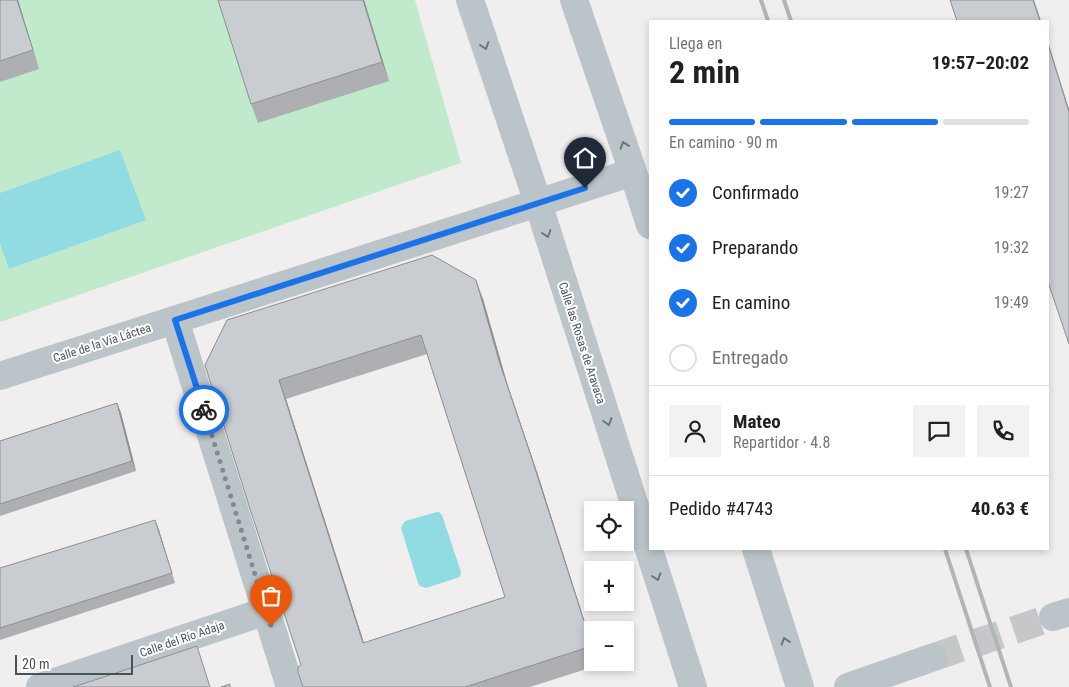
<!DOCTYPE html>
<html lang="es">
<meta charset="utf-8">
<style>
:root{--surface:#fff;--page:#f2f2f2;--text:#202124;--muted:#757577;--line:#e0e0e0;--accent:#1a73e8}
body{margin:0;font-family:"Roboto Condensed",sans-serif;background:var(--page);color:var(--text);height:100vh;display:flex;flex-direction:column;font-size:19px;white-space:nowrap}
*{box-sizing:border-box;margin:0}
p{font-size:16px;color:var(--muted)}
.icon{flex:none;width:28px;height:28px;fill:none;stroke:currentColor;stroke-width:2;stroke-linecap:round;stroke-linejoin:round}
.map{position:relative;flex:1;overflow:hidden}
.side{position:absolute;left:649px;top:20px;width:400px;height:530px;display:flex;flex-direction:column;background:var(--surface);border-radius:0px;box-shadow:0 2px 8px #0003}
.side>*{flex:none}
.buttons{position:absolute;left:584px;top:501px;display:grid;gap:10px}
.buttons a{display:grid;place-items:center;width:50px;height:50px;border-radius:0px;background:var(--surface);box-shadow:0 2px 8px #0003;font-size:25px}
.scale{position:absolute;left:15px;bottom:12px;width:118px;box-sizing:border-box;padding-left:5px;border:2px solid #485359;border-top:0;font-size:14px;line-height:18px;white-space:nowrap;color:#485359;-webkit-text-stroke:4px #fff;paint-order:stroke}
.pin{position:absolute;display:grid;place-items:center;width:42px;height:42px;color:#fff;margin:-51px -21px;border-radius:50% 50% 50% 0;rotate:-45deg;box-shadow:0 0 5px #0007}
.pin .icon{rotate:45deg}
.courier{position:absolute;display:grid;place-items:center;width:50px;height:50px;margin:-25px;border:4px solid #1a73e8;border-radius:50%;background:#fff;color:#222;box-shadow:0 1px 6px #0007}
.overview em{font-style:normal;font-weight:700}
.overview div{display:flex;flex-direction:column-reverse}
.overview{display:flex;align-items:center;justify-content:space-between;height:85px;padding:0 20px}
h1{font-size:32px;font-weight:700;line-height:38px}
.bar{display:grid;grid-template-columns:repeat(4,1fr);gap:8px 5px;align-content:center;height:60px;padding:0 20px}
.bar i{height:6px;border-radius:4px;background:var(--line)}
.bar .current{background:var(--accent)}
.bar p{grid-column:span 4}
.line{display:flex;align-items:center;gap:12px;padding:0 20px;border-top:1px solid var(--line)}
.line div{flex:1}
.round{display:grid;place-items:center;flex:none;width:52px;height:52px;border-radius:0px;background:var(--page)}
ol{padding:0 20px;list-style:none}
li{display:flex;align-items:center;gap:15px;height:55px}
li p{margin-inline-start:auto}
li .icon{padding:5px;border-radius:50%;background:var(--accent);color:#fff;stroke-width:4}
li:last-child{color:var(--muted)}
li i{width:28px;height:28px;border:2px solid var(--line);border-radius:50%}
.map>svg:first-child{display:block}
.green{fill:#c0eacb}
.water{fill:#91dce3}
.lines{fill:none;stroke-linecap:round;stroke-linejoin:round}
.tertiary-tunnel{stroke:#c6c7c9;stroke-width:28;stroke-dasharray:28 14;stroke-linecap:butt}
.pedestrian{stroke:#bbc4c9;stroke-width:28}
.minor{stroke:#bbc4c9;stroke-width:28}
.tertiary{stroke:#bbc4c9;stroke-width:28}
.rail{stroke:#b1b4b8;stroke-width:4}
.wall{fill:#adafb3;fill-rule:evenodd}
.shaded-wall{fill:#8d8f92}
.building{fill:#c9ccd0;stroke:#8d8f92;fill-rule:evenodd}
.oneway{stroke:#6a757b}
.done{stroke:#83898d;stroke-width:5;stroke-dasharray:0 9}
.route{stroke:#1a73e8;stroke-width:6}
.labels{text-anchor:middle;stroke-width:4;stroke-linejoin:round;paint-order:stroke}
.street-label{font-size:12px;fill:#485359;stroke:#fff}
</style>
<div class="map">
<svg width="1069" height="687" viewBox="0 0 1069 687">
<rect width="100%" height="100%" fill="#f0eeee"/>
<path class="green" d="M 0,0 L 415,0 L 461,163 L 0,322 Z"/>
<path class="water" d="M 120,150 L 146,220 L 9,269 L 0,243 L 0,193 Z
M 437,512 L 439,512 L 442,515 L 461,572 L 460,577 L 426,588 L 420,586 L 418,583 L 401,528 L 403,524 L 405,521 Z"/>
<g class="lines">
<path class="tertiary-tunnel" d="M 934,657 L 1053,617"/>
<path class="pedestrian" d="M 40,687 L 266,611"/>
<path class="minor" d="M 470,0 L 538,203 L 693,687
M 574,0 L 633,172 L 650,225
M 175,320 L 290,687
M 0,376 L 479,222 L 633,172
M 756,549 L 800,687"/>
<path class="tertiary" d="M 1053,617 L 1069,612
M 848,687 L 934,657"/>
<path class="rail" d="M 761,0 L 768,21
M 784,0 L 791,21
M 945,549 L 990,687
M 966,549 L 1011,687"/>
</g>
<path class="wall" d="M 0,0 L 18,0 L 39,69 L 0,82 Z
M 218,0 L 364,0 L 389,81 L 258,123 L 251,104 Z
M 483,299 L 507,383 L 538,475 L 592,645 L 592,662 L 598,662 L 599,665 L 530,687 L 303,687 L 301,665 L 227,320 ZM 427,354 L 505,597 L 364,643 L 286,399 Z
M 117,403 L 121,413 L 136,471 L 0,516 L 0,441 Z
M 159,530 L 175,583 L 0,640 L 0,568 Z"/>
<path class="shaded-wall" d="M 17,0 L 18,0 L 39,69 L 33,50 Z
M 363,0 L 364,0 L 389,81 L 382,62 Z
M 1033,0 L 1034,0 L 1041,21 L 1040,21 Z
M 1048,42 L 1069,109 L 1069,112 L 1048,44 Z
M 476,280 L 483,299 L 507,383 L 538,475 L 592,645 L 592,647 L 531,456 L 500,364 Z
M 279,380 L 286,399 L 370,662 L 363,643 Z
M 117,403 L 121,413 L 136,471 L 132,461 Z
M 155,520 L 159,530 L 175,583 L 172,573 Z"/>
<path class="building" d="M 0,0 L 17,0 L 33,50 L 0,61 Z
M 218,0 L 363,0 L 382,62 L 251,104 Z
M 950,0 L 1033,0 L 1040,21 L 957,21 Z
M 1048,44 L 1069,112 L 1069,344 L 1048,282 Z
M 432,255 L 476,280 L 500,364 L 531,456 L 592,646 L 465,687 L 303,687 L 298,672 L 298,667 L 301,665 L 250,509 L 205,365 L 227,320 ZM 421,335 L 505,597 L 363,643 L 279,380 Z
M 117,403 L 132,461 L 0,504 L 0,441 Z
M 155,520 L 172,573 L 0,628 L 0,568 Z
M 197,646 L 210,687 L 73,687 L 101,678 Z
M 230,684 L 230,687 L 221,687 Z"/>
<defs><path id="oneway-chevron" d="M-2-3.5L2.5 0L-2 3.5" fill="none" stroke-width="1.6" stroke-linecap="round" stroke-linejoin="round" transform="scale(1.25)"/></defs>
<g class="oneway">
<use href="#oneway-chevron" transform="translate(485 46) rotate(72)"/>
<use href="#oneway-chevron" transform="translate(624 145) rotate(-109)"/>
<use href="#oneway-chevron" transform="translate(547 234) rotate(72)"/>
<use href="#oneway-chevron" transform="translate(608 422) rotate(72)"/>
<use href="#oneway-chevron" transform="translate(657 577) rotate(72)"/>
<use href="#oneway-chevron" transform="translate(785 641) rotate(-108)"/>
</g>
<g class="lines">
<path class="done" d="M 204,410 L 271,626"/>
<path class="route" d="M 204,410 L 175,320 L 585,188"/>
</g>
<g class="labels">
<g class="street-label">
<text transform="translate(102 343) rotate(-18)" y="4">Calle de la Vía Láctea</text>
<text transform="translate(582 343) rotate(72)" y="4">Calle las Rosas de Aravaca</text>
<text transform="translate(182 639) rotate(-19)" y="4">Calle del Río Adaja</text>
</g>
</g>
</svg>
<div class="buttons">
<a><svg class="icon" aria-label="locate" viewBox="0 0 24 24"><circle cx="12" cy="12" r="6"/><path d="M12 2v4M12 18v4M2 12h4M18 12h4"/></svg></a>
<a>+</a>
<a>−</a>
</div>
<div class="scale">20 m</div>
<div class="pin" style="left:271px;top:626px;background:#ea580c"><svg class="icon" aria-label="bag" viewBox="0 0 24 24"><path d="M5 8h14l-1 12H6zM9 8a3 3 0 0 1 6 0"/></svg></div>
<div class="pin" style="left:585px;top:188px;background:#1f2937"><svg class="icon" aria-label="home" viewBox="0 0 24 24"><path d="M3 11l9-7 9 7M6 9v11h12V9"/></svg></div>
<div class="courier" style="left:204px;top:410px"><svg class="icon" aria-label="bike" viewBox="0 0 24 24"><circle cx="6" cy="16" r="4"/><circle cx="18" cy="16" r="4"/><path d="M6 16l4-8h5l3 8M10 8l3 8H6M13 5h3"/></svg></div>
<section class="side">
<div class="overview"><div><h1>2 min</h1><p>Llega en</p></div><em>19:57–20:02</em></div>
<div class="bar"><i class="current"></i><i class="current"></i><i class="current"></i><i></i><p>En camino · 90 m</p></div>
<ol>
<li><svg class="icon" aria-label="check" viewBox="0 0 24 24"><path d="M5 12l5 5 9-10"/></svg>Confirmado<p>19:27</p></li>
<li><svg class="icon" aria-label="check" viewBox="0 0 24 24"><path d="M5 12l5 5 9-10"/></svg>Preparando<p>19:32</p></li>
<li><svg class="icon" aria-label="check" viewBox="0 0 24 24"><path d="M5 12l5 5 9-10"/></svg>En camino<p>19:49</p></li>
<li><i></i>Entregado</li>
</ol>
<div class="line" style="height:90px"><a class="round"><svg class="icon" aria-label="person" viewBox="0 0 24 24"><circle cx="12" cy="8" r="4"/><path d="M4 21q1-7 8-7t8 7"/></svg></a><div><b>Mateo</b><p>Repartidor · 4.8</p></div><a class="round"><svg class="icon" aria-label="chat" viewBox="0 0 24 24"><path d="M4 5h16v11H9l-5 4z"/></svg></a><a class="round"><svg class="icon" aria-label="phone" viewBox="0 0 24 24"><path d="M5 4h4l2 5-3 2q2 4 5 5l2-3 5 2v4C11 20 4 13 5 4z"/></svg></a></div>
<div class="line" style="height:65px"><div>Pedido #4743</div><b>40.63 €</b></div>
</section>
</div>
